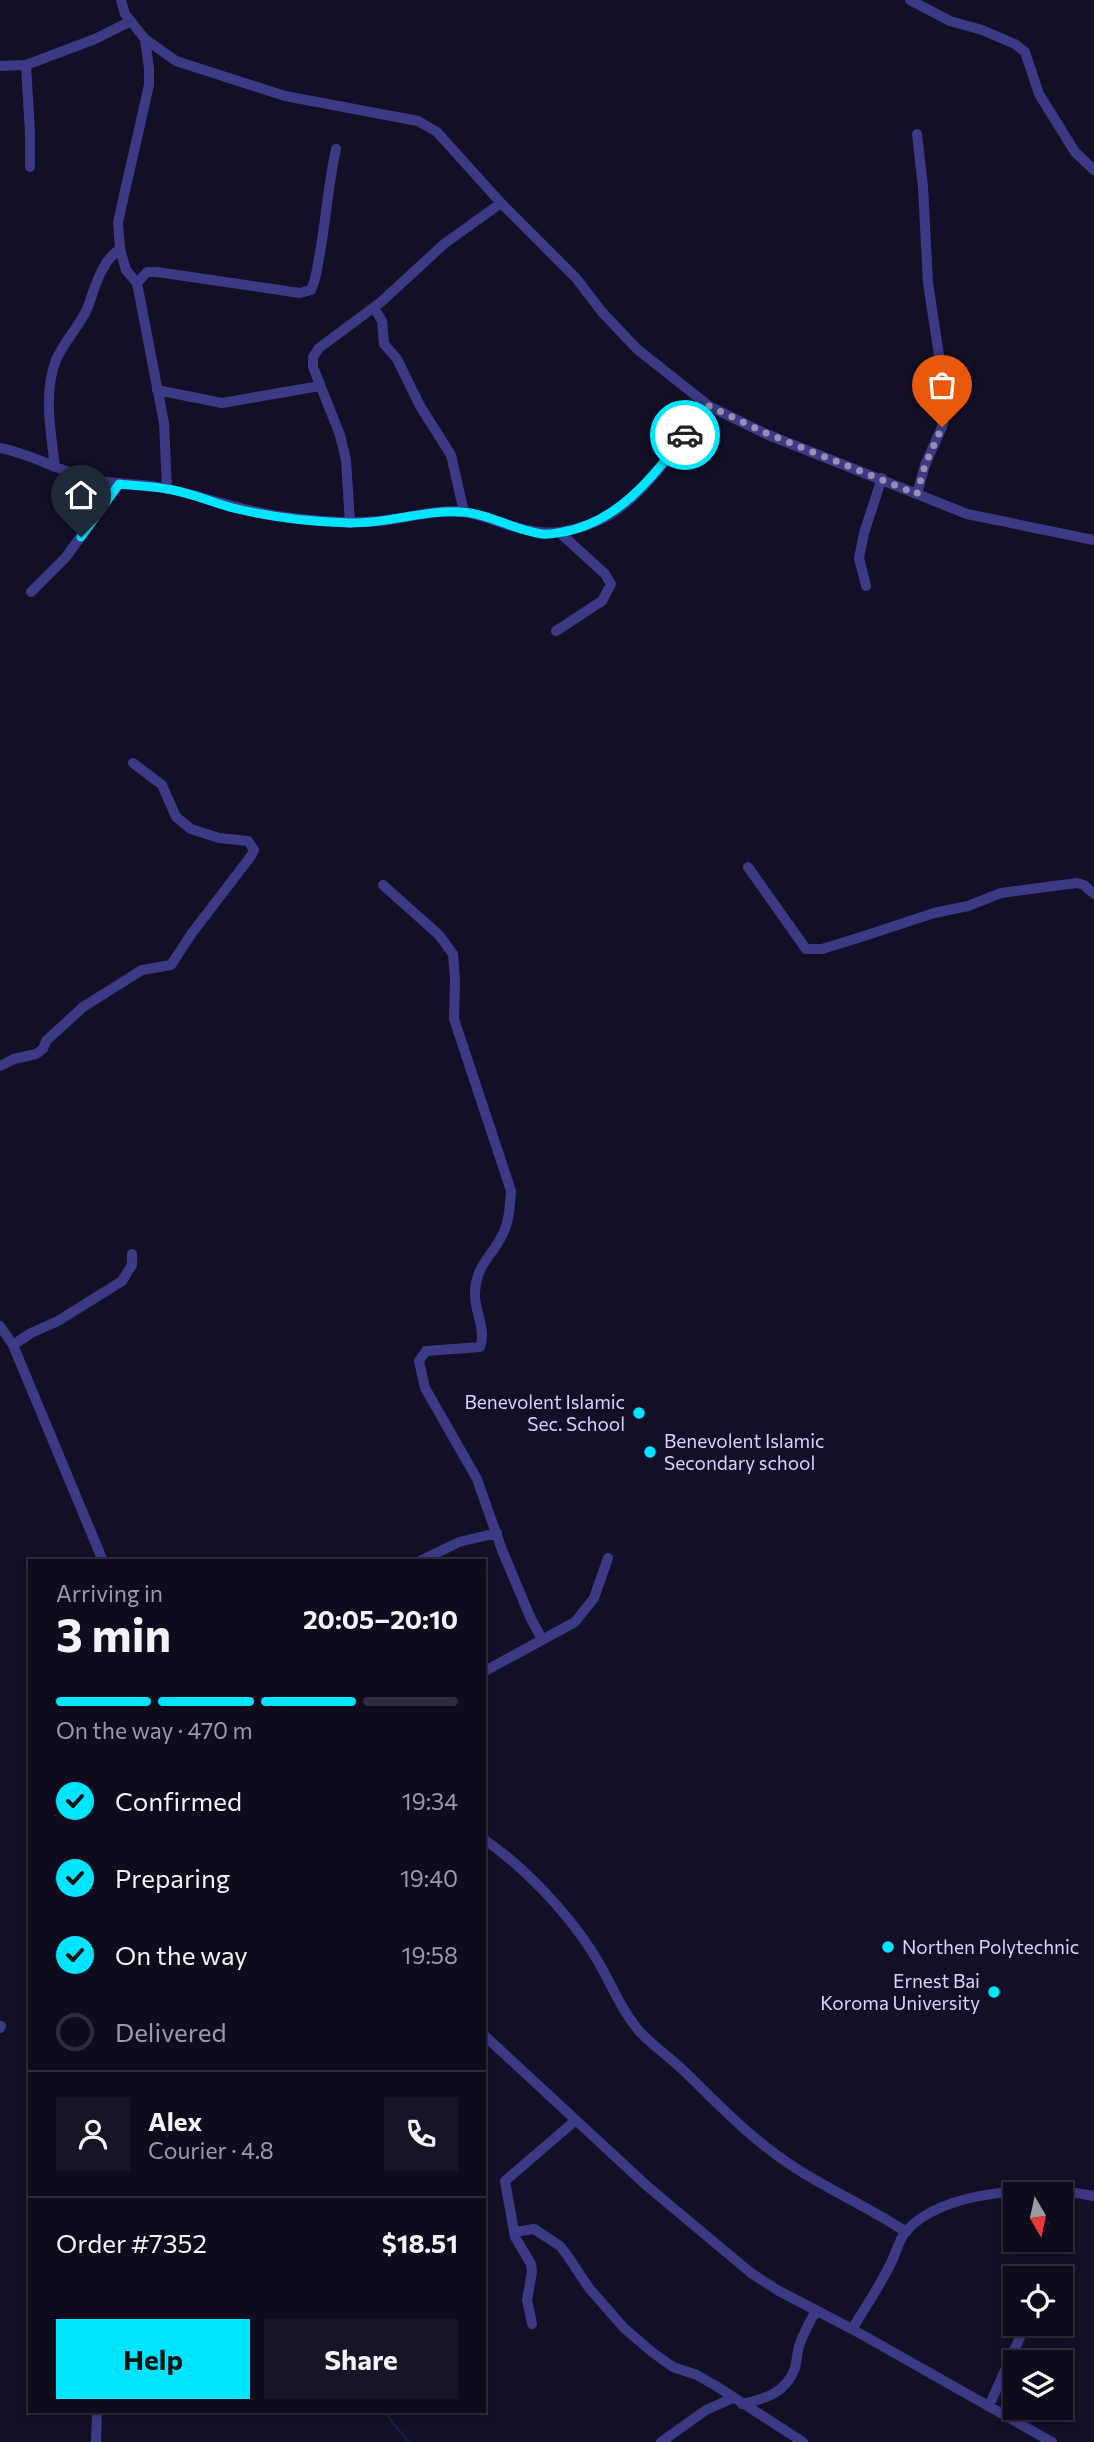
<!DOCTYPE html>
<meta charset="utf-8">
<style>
:root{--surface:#0e0b1c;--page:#171425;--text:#f1f3f6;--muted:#9b9ba3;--line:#2e2b3b;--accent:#00e5ff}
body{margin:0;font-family:Commissioner,sans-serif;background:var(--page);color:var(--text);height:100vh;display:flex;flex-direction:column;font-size:26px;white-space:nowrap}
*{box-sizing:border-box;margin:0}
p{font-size:23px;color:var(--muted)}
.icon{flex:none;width:38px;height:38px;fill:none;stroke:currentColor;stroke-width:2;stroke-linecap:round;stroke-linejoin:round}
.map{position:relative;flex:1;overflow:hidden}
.details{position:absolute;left:28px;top:1559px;width:458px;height:854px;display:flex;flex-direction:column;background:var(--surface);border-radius:0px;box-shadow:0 4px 10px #0003,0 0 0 2px var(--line)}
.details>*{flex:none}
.needle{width:46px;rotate:171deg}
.buttons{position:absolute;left:1003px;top:2182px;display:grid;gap:14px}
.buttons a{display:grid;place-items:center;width:70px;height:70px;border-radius:0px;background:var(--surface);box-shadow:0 4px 10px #0003,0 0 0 2px var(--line);font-size:35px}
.pin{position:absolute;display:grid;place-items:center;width:60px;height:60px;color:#fff;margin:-72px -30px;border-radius:50% 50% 50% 0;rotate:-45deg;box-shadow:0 0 7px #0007}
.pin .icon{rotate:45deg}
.courier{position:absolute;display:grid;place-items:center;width:70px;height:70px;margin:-35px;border:5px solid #00e5ff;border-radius:50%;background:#fff;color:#222;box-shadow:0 2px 9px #0007}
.overview em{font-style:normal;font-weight:700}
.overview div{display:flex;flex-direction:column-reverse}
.overview{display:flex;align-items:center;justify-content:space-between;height:119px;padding:0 28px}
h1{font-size:46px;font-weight:700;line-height:52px}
.bar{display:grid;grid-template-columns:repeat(4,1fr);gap:10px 7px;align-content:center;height:84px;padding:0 28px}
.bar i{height:9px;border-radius:5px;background:var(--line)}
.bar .selected{background:var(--accent)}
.bar p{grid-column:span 4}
.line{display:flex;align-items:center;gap:18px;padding:0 28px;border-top:2px solid var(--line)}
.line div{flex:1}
.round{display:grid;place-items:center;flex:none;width:74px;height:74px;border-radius:0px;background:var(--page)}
ol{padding:0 28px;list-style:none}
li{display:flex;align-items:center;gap:21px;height:77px}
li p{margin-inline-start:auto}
li .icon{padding:7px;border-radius:50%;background:var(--accent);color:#111;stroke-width:4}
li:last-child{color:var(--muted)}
li i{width:38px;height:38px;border:4px solid var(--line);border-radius:50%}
.action{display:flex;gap:14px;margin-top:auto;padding:14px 28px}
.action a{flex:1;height:80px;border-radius:0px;background:var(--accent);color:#111;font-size:28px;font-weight:700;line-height:80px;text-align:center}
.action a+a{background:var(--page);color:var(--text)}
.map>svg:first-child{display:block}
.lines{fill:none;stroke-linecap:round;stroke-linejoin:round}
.stream{stroke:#0c2248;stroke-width:2.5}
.minor{stroke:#3d3a85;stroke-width:10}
.done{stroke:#948fb3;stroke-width:7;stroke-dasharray:0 12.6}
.route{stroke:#00e5ff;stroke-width:9}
.poi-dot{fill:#00e5ff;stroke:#130f26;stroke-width:2.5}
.labels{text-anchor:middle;stroke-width:5;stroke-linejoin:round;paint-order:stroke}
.poi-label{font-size:19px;fill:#d9d4ff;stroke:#130f26;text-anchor:end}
</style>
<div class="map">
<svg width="1094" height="2442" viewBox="0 0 1094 2442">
<rect width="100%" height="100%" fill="#130f26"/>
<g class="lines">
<path class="stream" d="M 386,2412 L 392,2422 L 409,2442"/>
<path class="minor" d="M 121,0 L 125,14 L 145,39 L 176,61 L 285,96 L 418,121 L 437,132 L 501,203 L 576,278 L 602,312 L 637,349 L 709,406 L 766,434 L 967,514 L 1094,540
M 910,0 L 950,21 L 982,30 L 1015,44 L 1025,52 L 1039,94 L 1075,152 L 1094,170
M 145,39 L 149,68 L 149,85 L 118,222 L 120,249 L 126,270 L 137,283 L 164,423 L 167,489
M 26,65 L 30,133 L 30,167
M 0,66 L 26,65 L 95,39 L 131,21
M 137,283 L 147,272 L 157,272 L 300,293 L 311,290 C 316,280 317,269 319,258 C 326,221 328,185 336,149
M 374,308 L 382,321 L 384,344 L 397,359 L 420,406 L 451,455 L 464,512
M 157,390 L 222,403 L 320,386
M 0,448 C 31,454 60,471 90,479 C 116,485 143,483 169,489 C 211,499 250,513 293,518 C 325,522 357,524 388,520 C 413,517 436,509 462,512 C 475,513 490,519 502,523 C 539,536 564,536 600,520 C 642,501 679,441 709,406
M 55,467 C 51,433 43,393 56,360 C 64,341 79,327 87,309 C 95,288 101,261 120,249
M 917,494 L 925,465 L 942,427 L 945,415 L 940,362 L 928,283 L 923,187 L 917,134
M 350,523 L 346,460 L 340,435 L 313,367 L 313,357 L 319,348 L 381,302 L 444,244 L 501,203
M 866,586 L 859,558 L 864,533 L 882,478
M 31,592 L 66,557 L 119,484
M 556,631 L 602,601 L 611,584 L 605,574 L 559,532
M 748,867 L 806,949 L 822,949 L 858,938 L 934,913 L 968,906 L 1001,893 L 1077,883 L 1084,885 L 1094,894
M 383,885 L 439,935 L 453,954 L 455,980 L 454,1019 L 511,1191 C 510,1204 510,1217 505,1229 C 495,1255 476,1262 475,1293 C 474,1311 487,1330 480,1347 L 426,1351 L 419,1361 L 425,1388 L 477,1479 L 502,1550 L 531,1619 L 542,1639
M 0,1066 L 14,1059 L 36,1054 L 43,1049 L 46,1041 L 83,1007 L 142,970 L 171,965 L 192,933 L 251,856 L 254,850 L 248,841 L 219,838 L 191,829 L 176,817 L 162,785 L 133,763
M 0,1326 L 13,1345 L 103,1561
M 13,1345 L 31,1333 L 58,1321 L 122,1281 L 132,1265 L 132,1254
M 420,1561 L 459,1542 L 497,1533
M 485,1671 L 575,1622 L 594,1598 L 608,1558
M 485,1840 C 524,1867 565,1910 591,1950 C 609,1977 619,2008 640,2032 C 653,2046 670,2057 684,2071 C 718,2104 751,2139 791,2165 C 828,2190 869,2207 906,2232
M 0,2028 L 1,2026
M 485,2036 L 647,2186 L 751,2273 L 779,2291 L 852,2329 L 1052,2442
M 514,2232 L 534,2229 L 560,2246 L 567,2255 L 589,2288 L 624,2328 L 652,2352 L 673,2367 L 697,2375 L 716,2386 L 803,2442
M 532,2324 L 527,2300 L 532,2272 L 531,2264 L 515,2237 L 505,2181 L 576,2120
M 852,2329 C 865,2308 879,2287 890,2265 C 896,2254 898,2241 906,2231 C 946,2188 1040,2186 1094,2196
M 742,2404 C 765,2399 786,2393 795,2368 C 797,2361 797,2353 799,2346 C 803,2334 810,2322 816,2310
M 989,2406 L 1026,2324
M 96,2442 L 97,2412
M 661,2442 L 706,2410 L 733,2398"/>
</g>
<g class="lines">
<path class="done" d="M 685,435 L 709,406 L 766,433 L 917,494 L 925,465 L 942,427"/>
<path class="route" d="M 81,537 L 119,484 C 135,486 151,486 167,489 C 189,492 211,502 233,508 C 270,517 311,522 349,523 C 387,524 422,510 460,512 C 488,513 514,530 542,534 C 549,535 556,533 563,532 C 618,522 652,478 685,435"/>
</g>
<g class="poi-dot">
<circle cx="639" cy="1413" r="7"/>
<circle cx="650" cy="1452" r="7"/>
<circle cx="888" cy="1947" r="7"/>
<circle cx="994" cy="1992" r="7"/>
</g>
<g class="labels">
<g class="poi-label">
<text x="625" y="1409">Benevolent Islamic<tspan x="625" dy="22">Sec. School</tspan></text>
<text x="664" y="1448" text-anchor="start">Benevolent Islamic<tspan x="664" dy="22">Secondary school</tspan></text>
<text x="902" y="1954" text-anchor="start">Northen Polytechnic</text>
<text x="980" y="1988">Ernest Bai<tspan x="980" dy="22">Koroma University</tspan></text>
</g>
</g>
</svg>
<div class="buttons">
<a><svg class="needle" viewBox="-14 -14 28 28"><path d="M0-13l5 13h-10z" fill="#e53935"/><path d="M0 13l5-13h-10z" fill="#9b9ba3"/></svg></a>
<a><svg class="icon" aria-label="locate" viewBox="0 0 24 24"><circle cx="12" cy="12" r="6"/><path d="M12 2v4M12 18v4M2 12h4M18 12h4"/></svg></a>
<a><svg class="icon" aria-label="layers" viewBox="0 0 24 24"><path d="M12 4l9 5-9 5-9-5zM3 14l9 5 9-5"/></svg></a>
</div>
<div class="pin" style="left:942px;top:427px;background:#ea580c"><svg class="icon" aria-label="bag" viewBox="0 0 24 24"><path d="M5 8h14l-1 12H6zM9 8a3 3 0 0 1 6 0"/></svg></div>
<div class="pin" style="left:81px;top:537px;background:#1f2937"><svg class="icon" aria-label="home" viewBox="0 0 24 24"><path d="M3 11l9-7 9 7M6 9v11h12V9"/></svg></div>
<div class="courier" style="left:685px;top:435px"><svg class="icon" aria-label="car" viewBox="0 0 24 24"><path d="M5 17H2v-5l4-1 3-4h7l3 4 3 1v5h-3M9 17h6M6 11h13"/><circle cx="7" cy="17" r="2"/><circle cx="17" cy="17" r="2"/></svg></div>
<section class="details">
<div class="overview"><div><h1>3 min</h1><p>Arriving in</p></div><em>20:05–20:10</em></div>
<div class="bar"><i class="selected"></i><i class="selected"></i><i class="selected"></i><i></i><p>On the way · 470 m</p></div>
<ol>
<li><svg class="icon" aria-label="check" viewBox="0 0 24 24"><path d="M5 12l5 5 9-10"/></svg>Confirmed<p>19:34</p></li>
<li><svg class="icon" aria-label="check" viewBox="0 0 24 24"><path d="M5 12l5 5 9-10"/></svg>Preparing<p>19:40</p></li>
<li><svg class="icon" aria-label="check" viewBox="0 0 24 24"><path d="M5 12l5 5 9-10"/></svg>On the way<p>19:58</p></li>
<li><i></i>Delivered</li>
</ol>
<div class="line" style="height:126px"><a class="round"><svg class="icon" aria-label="person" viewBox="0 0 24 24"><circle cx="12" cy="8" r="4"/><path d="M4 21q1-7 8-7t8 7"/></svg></a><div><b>Alex</b><p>Courier · 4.8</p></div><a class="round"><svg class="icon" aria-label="phone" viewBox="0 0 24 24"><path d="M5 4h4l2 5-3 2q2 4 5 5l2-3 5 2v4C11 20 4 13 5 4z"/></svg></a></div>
<div class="line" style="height:91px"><div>Order #7352</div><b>$18.51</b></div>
<div class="action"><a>Help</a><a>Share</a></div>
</section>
</div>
